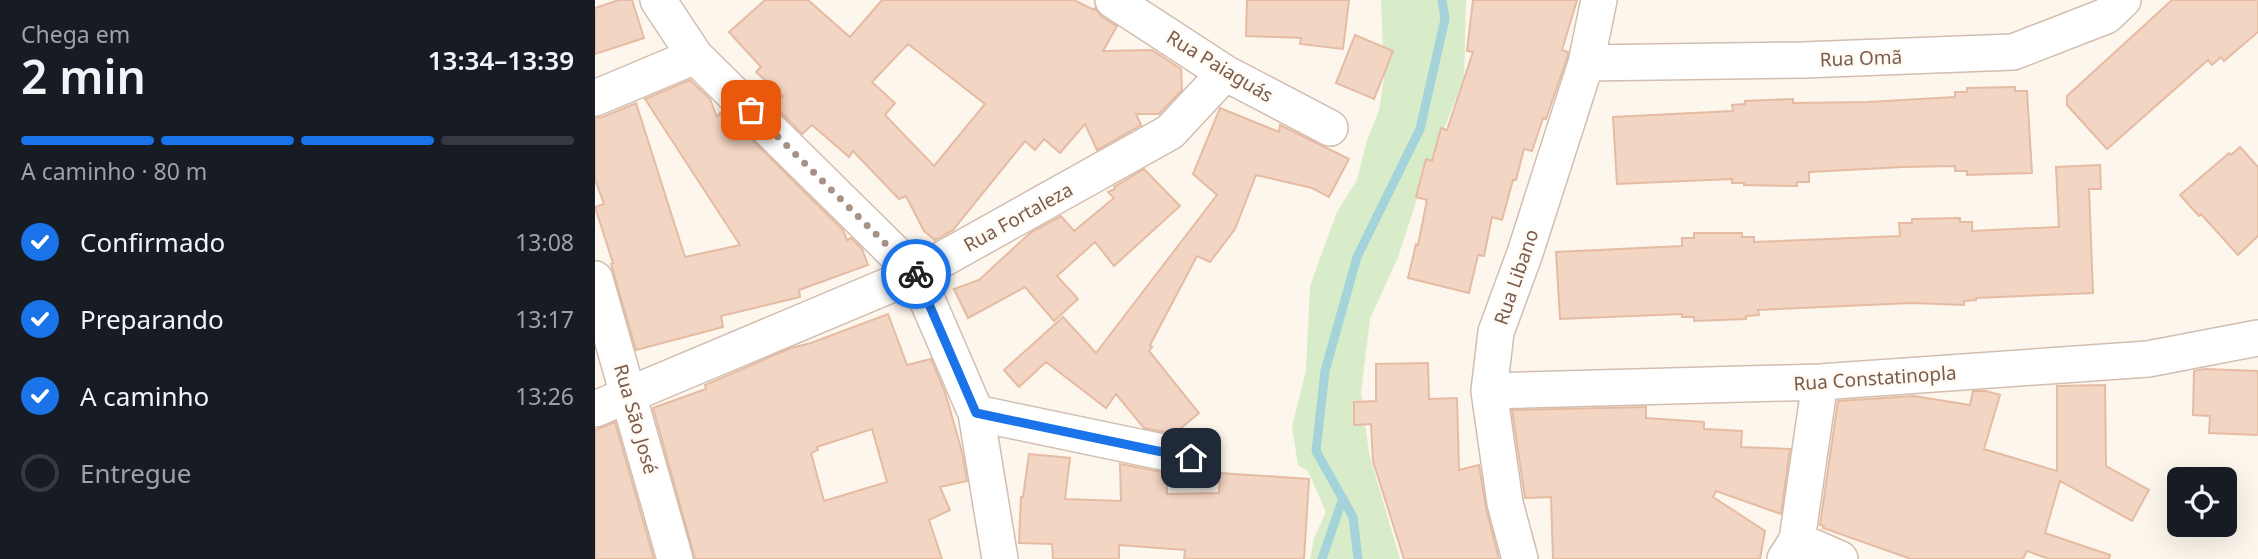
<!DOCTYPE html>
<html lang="pt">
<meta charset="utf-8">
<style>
:root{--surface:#171b24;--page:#242831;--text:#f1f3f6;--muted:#9ea1a6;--line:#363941;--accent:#1a73e8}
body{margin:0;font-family:"Noto Sans",sans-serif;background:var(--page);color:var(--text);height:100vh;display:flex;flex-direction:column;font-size:26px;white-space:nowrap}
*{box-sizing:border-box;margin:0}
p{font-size:23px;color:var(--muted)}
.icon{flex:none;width:38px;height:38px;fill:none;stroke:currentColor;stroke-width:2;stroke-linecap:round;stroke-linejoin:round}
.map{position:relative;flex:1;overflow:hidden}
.side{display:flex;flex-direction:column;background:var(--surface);width:595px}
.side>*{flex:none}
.fabs{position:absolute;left:1572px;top:467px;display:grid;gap:14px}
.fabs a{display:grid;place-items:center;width:70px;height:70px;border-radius:10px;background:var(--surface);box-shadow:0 7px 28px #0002;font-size:35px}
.pin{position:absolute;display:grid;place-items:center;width:60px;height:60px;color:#fff;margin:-30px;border-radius:14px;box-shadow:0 4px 10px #0006}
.courier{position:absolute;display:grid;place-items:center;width:70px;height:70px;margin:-35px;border:5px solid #1a73e8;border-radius:50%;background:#fff;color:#222;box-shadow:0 2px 9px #0007}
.head em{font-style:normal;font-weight:600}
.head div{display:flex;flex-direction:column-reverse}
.head{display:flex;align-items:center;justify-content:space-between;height:119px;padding:0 21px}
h1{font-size:46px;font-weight:600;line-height:52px}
.bar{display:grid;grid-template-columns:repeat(4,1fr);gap:10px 7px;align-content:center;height:84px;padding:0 21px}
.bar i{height:9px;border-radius:5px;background:var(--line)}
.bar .selected{background:var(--accent)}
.bar p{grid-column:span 4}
ol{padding:0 21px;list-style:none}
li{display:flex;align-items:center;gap:21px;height:77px}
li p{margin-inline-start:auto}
li .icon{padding:7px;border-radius:50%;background:var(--accent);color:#fff;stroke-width:4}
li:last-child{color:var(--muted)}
li i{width:38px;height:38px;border:4px solid var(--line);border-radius:50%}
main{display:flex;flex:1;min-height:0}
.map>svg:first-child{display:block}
.green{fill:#d8ecc9}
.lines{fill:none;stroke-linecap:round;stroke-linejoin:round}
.stream{stroke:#a5d3da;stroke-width:9}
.building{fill:#f3d5c3;stroke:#e6bba3;stroke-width:2;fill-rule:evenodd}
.street-casing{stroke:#d1beb0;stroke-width:38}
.street{stroke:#fff;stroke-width:35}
.done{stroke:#a89285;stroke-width:7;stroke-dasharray:0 12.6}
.route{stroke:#1a73e8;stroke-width:9}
.labels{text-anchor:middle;stroke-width:5;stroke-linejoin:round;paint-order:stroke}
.street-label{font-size:19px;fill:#7a5c4d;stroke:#fffaf3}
</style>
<main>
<section class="side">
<div class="head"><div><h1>2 min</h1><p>Chega em</p></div><em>13:34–13:39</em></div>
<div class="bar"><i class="selected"></i><i class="selected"></i><i class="selected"></i><i></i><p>A caminho · 80 m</p></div>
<ol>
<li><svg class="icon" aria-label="check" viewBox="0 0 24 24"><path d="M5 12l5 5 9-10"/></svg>Confirmado<p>13:08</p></li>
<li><svg class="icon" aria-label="check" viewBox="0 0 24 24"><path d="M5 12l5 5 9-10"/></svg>Preparando<p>13:17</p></li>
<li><svg class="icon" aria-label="check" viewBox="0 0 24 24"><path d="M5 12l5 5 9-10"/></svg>A caminho<p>13:26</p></li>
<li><i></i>Entregue</li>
</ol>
</section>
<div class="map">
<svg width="1663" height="559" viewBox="0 0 1663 559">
<rect width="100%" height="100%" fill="#fdf6ec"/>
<path class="green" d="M 786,0 L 871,0 L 869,78 L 824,193 L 803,257 L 775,319 L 766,393 L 774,453 L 805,559 L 715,559 L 719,538 L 731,512 L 713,471 L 703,465 L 697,427 L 711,370 L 715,286 L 742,212 L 762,180 L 772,140 L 784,111 L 789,78 Z"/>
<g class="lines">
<path class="stream" d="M 727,559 L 748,498
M 763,559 L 758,517 L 721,451 L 730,371 L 762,257 L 825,129 L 850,19 L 847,0"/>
</g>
<path class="building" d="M 24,0 L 37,0 L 49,38 L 0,54 L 0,8 Z
M 170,0 L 213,0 L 255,37 L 287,0 L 479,0 L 499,10 L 500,8 L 507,17 L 522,26 L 508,51 L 557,50 L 586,69 L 587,90 L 564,114 L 541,114 L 546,125 L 502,150 L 490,124 L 465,153 L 449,139 L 440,150 L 430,141 L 358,230 L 340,240 L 329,231 L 311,196 L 304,199 L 258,151 L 254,157 L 217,125 L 207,134 L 179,105 L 188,96 L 161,72 L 166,67 L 134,32 ZM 313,44 L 390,104 L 339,166 L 290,115 L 300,103 L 277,82 Z
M 652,0 L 754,0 L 748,49 L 705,44 L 706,38 L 651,36 Z
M 878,0 L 982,0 L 967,50 L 973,52 L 972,58 L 951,119 L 948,118 L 937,151 L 929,149 L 921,180 L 918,180 L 907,220 L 897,217 L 889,256 L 883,255 L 874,293 L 813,278 L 821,244 L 823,245 L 832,200 L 821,197 L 831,159 L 837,161 L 846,128 L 852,130 L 878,52 L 872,51 Z
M 1577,0 L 1663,0 L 1663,32 L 1629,61 L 1626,57 L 1617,65 L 1613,60 L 1512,149 L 1472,105 L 1472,96 Z
M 760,35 L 798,51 L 779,99 L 741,83 Z
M 95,80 L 115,99 L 122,117 L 125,113 L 143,137 L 149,132 L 248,230 L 252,240 L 256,238 L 267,249 L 273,265 L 204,290 L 205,297 L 126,316 L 128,327 L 41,350 L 16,264 L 18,263 L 0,207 L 9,204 L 0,179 L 0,118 L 8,117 L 41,103 L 90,257 L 145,245 L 50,99 Z
M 1420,87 L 1420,91 L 1432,91 L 1437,173 L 1372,175 L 1372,171 L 1360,171 L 1360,166 L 1308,167 L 1214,172 L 1214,182 L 1202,182 L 1202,186 L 1149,185 L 1149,183 L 1137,183 L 1137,179 L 1022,184 L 1018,117 L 1138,111 L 1137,105 L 1150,104 L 1150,101 L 1198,99 L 1198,103 L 1273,102 L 1360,97 L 1360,92 L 1372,92 L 1372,88 Z
M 625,108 L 684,132 L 685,125 L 754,159 L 734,197 L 717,188 L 661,175 L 640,229 L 615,262 L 602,256 L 555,345 L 557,347 L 554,351 L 604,413 L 579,434 L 549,428 L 521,394 L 511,408 L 451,362 L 424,387 L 409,370 L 468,317 L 501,353 L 622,195 L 598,174 Z
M 1645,147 L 1663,167 L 1663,236 L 1643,255 L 1606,214 L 1604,216 L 1585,195 L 1634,153 L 1636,155 Z
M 1505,165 L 1506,189 L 1494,189 L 1498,293 L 1381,298 L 1381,300 L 1369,301 L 1369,305 L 1317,303 L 1163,310 L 1164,315 L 1151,316 L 1151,319 L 1099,321 L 1099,317 L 1087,317 L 1087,314 L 965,319 L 961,252 L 1087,246 L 1087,238 L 1099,238 L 1099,233 L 1147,233 L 1147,237 L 1159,237 L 1159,242 L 1305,236 L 1304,223 L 1317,223 L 1317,219 L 1365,218 L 1365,222 L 1377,222 L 1377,231 L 1462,227 L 1464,227 L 1461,167 Z
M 549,169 L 585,206 L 519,266 L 500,242 L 462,276 L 483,299 L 459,321 L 430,287 L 373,318 L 359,289 L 384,280 L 435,233 L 466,216 L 479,231 L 519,198 L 513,192 L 520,189 L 519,187 Z
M 293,314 L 312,365 L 336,359 L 350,392 L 367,452 L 372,481 L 345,487 L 355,510 L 334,520 L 347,559 L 100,559 L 58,408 L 111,389 L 110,385 L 196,348 L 216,343 ZM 277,429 L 292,482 L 229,501 L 216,453 L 223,450 L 222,447 Z
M 833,363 L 834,399 L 862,398 L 864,470 L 884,465 L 891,508 L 904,559 L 809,559 L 778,461 L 776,424 L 759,425 L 759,402 L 781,401 L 781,364 Z
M 1609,369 L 1663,371 L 1663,435 L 1614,433 L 1615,416 L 1598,415 L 1599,371 Z
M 1510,385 L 1511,466 L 1554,490 L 1537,521 L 1465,481 L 1450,533 L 1515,555 L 1514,559 L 1454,559 L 1432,551 L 1428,559 L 1316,559 L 1228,528 L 1229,526 L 1225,525 L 1243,401 L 1319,396 L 1375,405 L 1378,391 L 1391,391 L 1405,395 L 1389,449 L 1462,471 L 1462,386 Z
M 1051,407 L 1051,418 L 1109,422 L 1109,429 L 1147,431 L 1146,447 L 1195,449 L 1186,514 L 1121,491 L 1118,497 L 1170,531 L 1165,559 L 958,559 L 956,497 L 930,498 L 917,410 Z
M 20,422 L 59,559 L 0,559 L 0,430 Z
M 434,454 L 475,458 L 470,499 L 526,501 L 525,464 L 572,473 L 572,494 L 624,493 L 625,473 L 714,479 L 709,559 L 589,559 L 590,550 L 524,545 L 524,559 L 458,559 L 457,544 L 424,543 L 426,497 L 428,497 Z"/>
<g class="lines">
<defs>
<path id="street" d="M 63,0 L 100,56 L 321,274 L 381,413 L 405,559
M 518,0 L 630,73 L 735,128
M 991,63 L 1208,60 L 1418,52 L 1511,16 L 1528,0
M 0,98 L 100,56
M 0,279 L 80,559
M 894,391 L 1225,382 L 1553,359 L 1663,338
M 0,409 L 321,274 L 575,132 L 630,73
M 381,413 L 596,458
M 1202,540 L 1245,559
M 925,559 L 910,503 L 894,391 L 901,332 L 930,253 L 991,63 L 1004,0
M 1190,559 L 1202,540 L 1225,382"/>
</defs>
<use href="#street" class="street-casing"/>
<use href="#street" class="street"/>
</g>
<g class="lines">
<path class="done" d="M 156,110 L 321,274"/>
<path class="route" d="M 321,274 L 381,413 L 596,458"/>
</g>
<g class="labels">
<g class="street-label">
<text transform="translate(1266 58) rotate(-2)" y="7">Rua Omã</text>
<text transform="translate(625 66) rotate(31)" y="7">Rua Paiaguás</text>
<text transform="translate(423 217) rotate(-29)" y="7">Rua Fortaleza</text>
<text transform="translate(921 277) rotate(-71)" y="7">Rua Libano</text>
<text transform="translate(1280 378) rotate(-4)" y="7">Rua Constatinopla</text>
<text transform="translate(41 419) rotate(74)" y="7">Rua São José</text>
</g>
</g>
</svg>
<div class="fabs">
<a><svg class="icon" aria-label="locate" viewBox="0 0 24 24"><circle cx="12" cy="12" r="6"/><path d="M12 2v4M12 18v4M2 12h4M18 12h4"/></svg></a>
</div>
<div class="pin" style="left:156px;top:110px;background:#ea580c"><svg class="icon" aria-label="bag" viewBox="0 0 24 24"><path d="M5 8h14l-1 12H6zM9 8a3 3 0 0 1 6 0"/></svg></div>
<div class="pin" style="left:596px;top:458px;background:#1f2937"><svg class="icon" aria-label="home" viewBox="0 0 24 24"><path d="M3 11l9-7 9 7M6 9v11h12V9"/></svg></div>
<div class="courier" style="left:321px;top:274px"><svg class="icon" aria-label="bike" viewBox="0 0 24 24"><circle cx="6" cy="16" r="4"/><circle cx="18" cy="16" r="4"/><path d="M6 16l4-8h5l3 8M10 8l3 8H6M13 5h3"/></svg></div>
</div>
</main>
